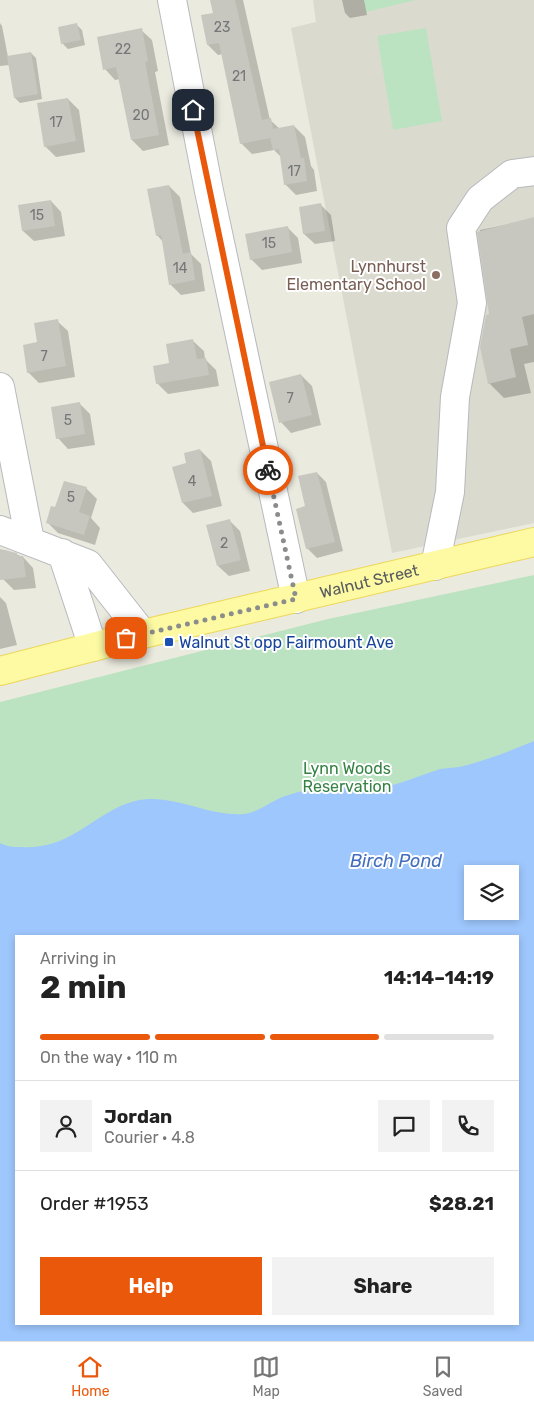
<!DOCTYPE html>
<meta charset="utf-8">
<style>
:root{--surface:#fff;--page:#f2f2f2;--text:#222;--muted:#767676;--line:#e0e0e0;--accent:#ea580c}
body{margin:0;font-family:Rubik,sans-serif;background:var(--page);color:var(--text);height:100vh;display:flex;flex-direction:column;font-size:19px;white-space:nowrap}
*{box-sizing:border-box;margin:0}
p{font-size:16px;color:var(--muted)}
.icon{flex:none;width:28px;height:28px;fill:none;stroke:currentColor;stroke-width:2;stroke-linecap:round;stroke-linejoin:round}
.map{position:relative;flex:1;overflow:hidden}
.drawer{position:absolute;left:15px;top:935px;width:504px;height:390px;display:flex;flex-direction:column;background:var(--surface);border-radius:0px;box-shadow:0 2px 8px #0003}
.drawer>*{flex:none}
.fabs{position:absolute;left:464px;top:865px;display:grid;gap:10px}
.fabs a{display:grid;place-items:center;width:55px;height:55px;border-radius:0px;background:var(--surface);box-shadow:0 2px 8px #0003;font-size:25px}
.pin{position:absolute;display:grid;place-items:center;width:42px;height:42px;color:#fff;margin:-21px;border-radius:10px;box-shadow:0 2px 8px #0006}
.courier{position:absolute;display:grid;place-items:center;width:50px;height:50px;margin:-25px;border:4px solid #ea580c;border-radius:50%;background:#fff;color:#222;box-shadow:0 1px 6px #0007}
.overview em{font-style:normal;font-weight:700}
.overview div{display:flex;flex-direction:column-reverse}
.overview{display:flex;align-items:center;justify-content:space-between;height:85px;padding:0 25px}
h1{font-size:32px;font-weight:700;line-height:38px}
.bar{display:grid;grid-template-columns:repeat(4,1fr);gap:8px 5px;align-content:center;height:60px;padding:0 25px}
.bar i{height:6px;border-radius:4px;background:var(--line)}
.bar .selected{background:var(--accent)}
.bar p{grid-column:span 4}
.line{display:flex;align-items:center;gap:12px;padding:0 25px;border-top:1px solid var(--line)}
.line div{flex:1}
.round{display:grid;place-items:center;flex:none;width:52px;height:52px;border-radius:0px;background:var(--page)}
.cta{display:flex;gap:10px;margin-top:auto;padding:10px 25px}
.cta a{flex:1;height:58px;border-radius:0px;background:var(--accent);color:#fff;font-size:20px;font-weight:700;line-height:58px;text-align:center}
.cta a+a{background:var(--page);color:var(--text)}
.menu{display:flex;justify-content:space-around;align-items:center;height:70px;border-top:1px solid var(--line);background:var(--surface);font-size:14px;color:var(--muted)}
.menu a{display:grid;justify-items:center;gap:2px}
.menu .selected{color:var(--accent)}
.map>svg:first-child{display:block}
.education{fill:#dbdace}
.green{fill:#bce3c1;fill-rule:evenodd}
.water{fill:#9ec7fd;fill-rule:evenodd}
.shadow{fill:#0003}
.building{fill:#c8c7bf}
.lines{fill:none;stroke-linecap:round;stroke-linejoin:round}
.minor-casing{stroke:#b7b9be;stroke-width:30}
.major-casing{stroke:#edd757;stroke-width:30}
.minor{stroke:#fff;stroke-width:28}
.major{stroke:#fdfaa3;stroke-width:28}
.done{stroke:#8b8d8c;stroke-width:5;stroke-dasharray:0 9}
.route{stroke:#ea580c;stroke-width:6}
.education-dot{fill:#8d6e63;stroke:#fff;stroke-width:2}
.transit-dot{fill:#1a4fb4;stroke:#fff;stroke-width:2}
.labels{text-anchor:middle;stroke-width:4;stroke-linejoin:round;paint-order:stroke}
.number-label{font-size:14px;fill:#747678}
.education-label{font-size:16px;fill:#785e54;stroke:#fff;text-anchor:end}
.street-label{font-size:16px;fill:#585b60;stroke:#fff}
.transit-label{font-size:16px;fill:#164399;stroke:#fff;text-anchor:start}
.park-label{font-size:16px;fill:#368244;stroke:#fff}
.water-label{font-size:18px;font-style:italic;fill:#426ebe;stroke:#fff}
</style>
<div class="map">
<svg width="534" height="1341" viewBox="0 0 534 1341">
<rect width="100%" height="100%" fill="#ebeadf"/>
<path class="education" d="M 313,0 L 534,0 L 534,523 L 392,553 L 291,28 L 316,22 Z"/>
<path class="green" d="M 364,0 L 416,0 L 366,12 Z
M 426,28 L 442,121 L 393,130 L 377,36 Z
M 534,575 L 534,1341 L 0,1341 L 0,702 L 328,619 ZM 472,874 L 510,874 L 510,911 L 472,911 ZM 16,936 L 518,936 L 518,1324 L 16,1324 Z"/>
<path class="water" d="M 534,741 L 534,1341 L 0,1341 L 0,843 C 7,847 14,847 22,847 C 73,850 93,812 135,801 C 172,792 207,817 244,814 C 259,812 271,801 285,796 C 298,792 313,788 326,786 C 338,784 351,790 363,790 C 390,789 415,777 440,769 C 446,768 453,768 459,767 C 485,761 510,751 534,741 ZM 472,874 L 510,874 L 510,911 L 472,911 ZM 16,936 L 518,936 L 518,1324 L 16,1324 Z"/>
<path class="shadow" d="M 211,0 L 243,0 L 270,120 L 280,129 L 294,126 L 305,137 L 311,166 L 314,170 L 317,191 L 296,195 L 285,184 L 281,157 L 274,150 L 252,154 L 241,143 L 223,54 L 218,55 L 208,45 L 214,14 Z
M 342,0 L 364,0 L 367,15 L 350,18 L 345,13 Z
M 0,23 L 2,26 L 8,57 L 31,53 L 36,58 L 42,99 L 20,103 L 15,98 L 9,65 L 0,66 Z
M 77,25 L 82,30 L 85,45 L 68,49 L 63,44 L 60,28 Z
M 141,30 L 152,40 L 158,71 L 155,72 L 169,145 L 143,151 L 132,140 L 120,79 L 115,80 L 105,69 Z
M 68,99 L 79,110 L 85,152 L 56,157 L 45,146 Z
M 169,186 L 180,197 L 191,254 L 201,264 L 205,291 L 181,295 L 170,284 L 163,242 L 157,235 Z
M 51,201 L 61,212 L 65,236 L 34,241 L 23,231 Z
M 320,204 L 331,215 L 335,241 L 315,244 L 304,234 Z
M 534,219 L 534,362 L 524,364 L 531,393 L 504,398 L 489,383 L 490,315 L 480,230 Z
M 288,228 L 298,238 L 302,263 L 262,270 L 251,259 Z
M 57,321 L 68,331 L 75,377 L 39,383 L 28,372 L 38,343 Z
M 193,341 L 204,351 L 205,359 L 216,370 L 219,386 L 168,394 L 157,383 L 171,364 Z
M 301,375 L 312,386 L 321,425 L 291,433 L 281,422 Z
M 79,403 L 90,414 L 95,445 L 68,449 L 58,438 Z
M 200,450 L 211,461 L 222,506 L 193,513 L 183,503 L 188,464 Z
M 317,473 L 326,482 L 343,551 L 317,558 L 307,548 L 307,507 Z
M 86,488 L 97,499 L 91,518 L 100,528 L 95,545 L 58,533 L 47,522 Z
M 230,521 L 240,531 L 250,571 L 229,576 L 218,566 Z
M 0,550 L 5,550 L 23,557 L 33,568 L 36,588 L 14,590 L 3,579 Z
M 0,597 L 6,603 L 17,645 L 0,649 Z"/>
<path class="building" d="M 210,0 L 235,0 L 262,120 L 271,118 L 273,129 L 294,125 L 301,158 L 304,158 L 307,181 L 284,185 L 279,149 L 273,150 L 270,138 L 240,144 L 219,43 L 207,45 L 201,15 L 213,13 Z
M 77,23 L 81,40 L 61,44 L 58,27 Z
M 142,28 L 148,61 L 145,62 L 159,135 L 131,140 L 116,67 L 103,70 L 97,37 Z
M 31,52 L 38,94 L 14,98 L 7,56 Z
M 68,98 L 76,141 L 44,147 L 37,103 Z
M 169,185 L 183,254 L 191,252 L 195,280 L 169,285 L 161,235 L 156,236 L 147,189 Z
M 51,200 L 55,226 L 22,231 L 18,205 Z
M 321,203 L 325,231 L 303,234 L 299,207 Z
M 534,217 L 534,314 L 522,317 L 528,345 L 510,349 L 516,377 L 488,384 L 480,347 L 486,315 L 489,314 L 477,232 Z
M 288,226 L 292,252 L 250,260 L 245,234 Z
M 58,319 L 66,366 L 27,373 L 23,345 L 37,342 L 34,323 Z
M 193,339 L 197,359 L 206,358 L 209,375 L 156,384 L 153,366 L 169,363 L 166,344 Z
M 301,374 L 312,415 L 279,423 L 269,382 Z
M 80,402 L 85,434 L 56,439 L 51,407 Z
M 200,449 L 212,496 L 182,503 L 172,467 L 186,463 L 184,453 Z
M 317,472 L 335,542 L 306,549 L 296,509 L 305,506 L 298,476 Z
M 64,481 L 87,487 L 79,512 L 90,516 L 84,535 L 46,523 L 51,506 L 55,507 Z
M 230,519 L 241,560 L 217,566 L 206,525 Z
M 0,549 L 17,553 L 17,556 L 23,556 L 26,577 L 0,580 Z"/>
<g class="lines">
<defs>
<path id="minor" d="M 172,0 L 209,191 L 296,599
M 0,387 L 30,541
M 0,530 L 88,564 L 143,634
M 62,553 L 93,647
M 435,566 L 450,492 L 455,397 L 472,303 L 461,228 L 480,199 L 512,174 L 534,171"/>
<g id="major">
<path id="s1" d="M 0,671 L 143,634 L 534,542"/>
</g>
</defs>
<use href="#minor" class="minor-casing"/>
<use href="#major" class="major-casing"/>
<use href="#minor" class="minor"/>
<use href="#major" class="major"/>
</g>
<g class="lines">
<path class="done" d="M 126,638 L 296,599 L 268,470"/>
<path class="route" d="M 193,110 L 268,470"/>
</g>
<circle class="education-dot" cx="436" cy="275" r="5"/>
<rect class="transit-dot" x="164" y="637" width="10" height="10" rx="2.5"/>
<g class="labels">
<g class="number-label">
<text x="222" y="32">23</text>
<text x="123" y="54">22</text>
<text x="239" y="81">21</text>
<text x="141" y="120">20</text>
<text x="56" y="127">17</text>
<text x="294" y="176">17</text>
<text x="37" y="220">15</text>
<text x="269" y="248">15</text>
<text x="180" y="273">14</text>
<text x="44" y="361">7</text>
<text x="290" y="403">7</text>
<text x="68" y="425">5</text>
<text x="192" y="486">4</text>
<text x="71" y="502">5</text>
<text x="224" y="548">2</text>
</g>
<g class="education-label">
<text x="426" y="272">Lynnhurst<tspan x="426" dy="18">Elementary School</tspan></text>
</g>
<g class="street-label">
<text dy="6" stroke="none"><textPath href="#s1" startOffset="380">Walnut Street</textPath></text>
</g>
<g class="transit-label">
<text x="179" y="648">Walnut St opp Fairmount Ave</text>
</g>
<g class="park-label">
<text x="347" y="774">Lynn Woods<tspan x="347" dy="18">Reservation</tspan></text>
</g>
<g class="water-label">
<text x="396" y="867">Birch Pond</text>
</g>
</g>
</svg>
<div class="fabs">
<a><svg class="icon" aria-label="layers" viewBox="0 0 24 24"><path d="M12 4l9 5-9 5-9-5zM3 14l9 5 9-5"/></svg></a>
</div>
<div class="pin" style="left:126px;top:638px;background:#ea580c"><svg class="icon" aria-label="bag" viewBox="0 0 24 24"><path d="M5 8h14l-1 12H6zM9 8a3 3 0 0 1 6 0"/></svg></div>
<div class="pin" style="left:193px;top:110px;background:#1f2937"><svg class="icon" aria-label="home" viewBox="0 0 24 24"><path d="M3 11l9-7 9 7M6 9v11h12V9"/></svg></div>
<div class="courier" style="left:268px;top:470px"><svg class="icon" aria-label="bike" viewBox="0 0 24 24"><circle cx="6" cy="16" r="4"/><circle cx="18" cy="16" r="4"/><path d="M6 16l4-8h5l3 8M10 8l3 8H6M13 5h3"/></svg></div>
<section class="drawer">
<div class="overview"><div><h1>2 min</h1><p>Arriving in</p></div><em>14:14–14:19</em></div>
<div class="bar"><i class="selected"></i><i class="selected"></i><i class="selected"></i><i></i><p>On the way · 110 m</p></div>
<div class="line" style="height:90px"><a class="round"><svg class="icon" aria-label="person" viewBox="0 0 24 24"><circle cx="12" cy="8" r="4"/><path d="M4 21q1-7 8-7t8 7"/></svg></a><div><b>Jordan</b><p>Courier · 4.8</p></div><a class="round"><svg class="icon" aria-label="chat" viewBox="0 0 24 24"><path d="M4 5h16v11H9l-5 4z"/></svg></a><a class="round"><svg class="icon" aria-label="phone" viewBox="0 0 24 24"><path d="M5 4h4l2 5-3 2q2 4 5 5l2-3 5 2v4C11 20 4 13 5 4z"/></svg></a></div>
<div class="line" style="height:65px"><div>Order #1953</div><b>$28.21</b></div>
<div class="cta"><a>Help</a><a>Share</a></div>
</section>
</div>
<nav class="menu">
<a class="selected"><svg class="icon" aria-label="home" viewBox="0 0 24 24"><path d="M3 11l9-7 9 7M6 9v11h12V9"/></svg>Home</a>
<a><svg class="icon" aria-label="map" viewBox="0 0 24 24"><path d="M3 6l6-2 6 2 6-2v14l-6 2-6-2-6 2zM9 4v14M15 6v14"/></svg>Map</a>
<a><svg class="icon" aria-label="saved" viewBox="0 0 24 24"><path d="M7 4h10v16l-5-4-5 4z"/></svg>Saved</a>
</nav>
